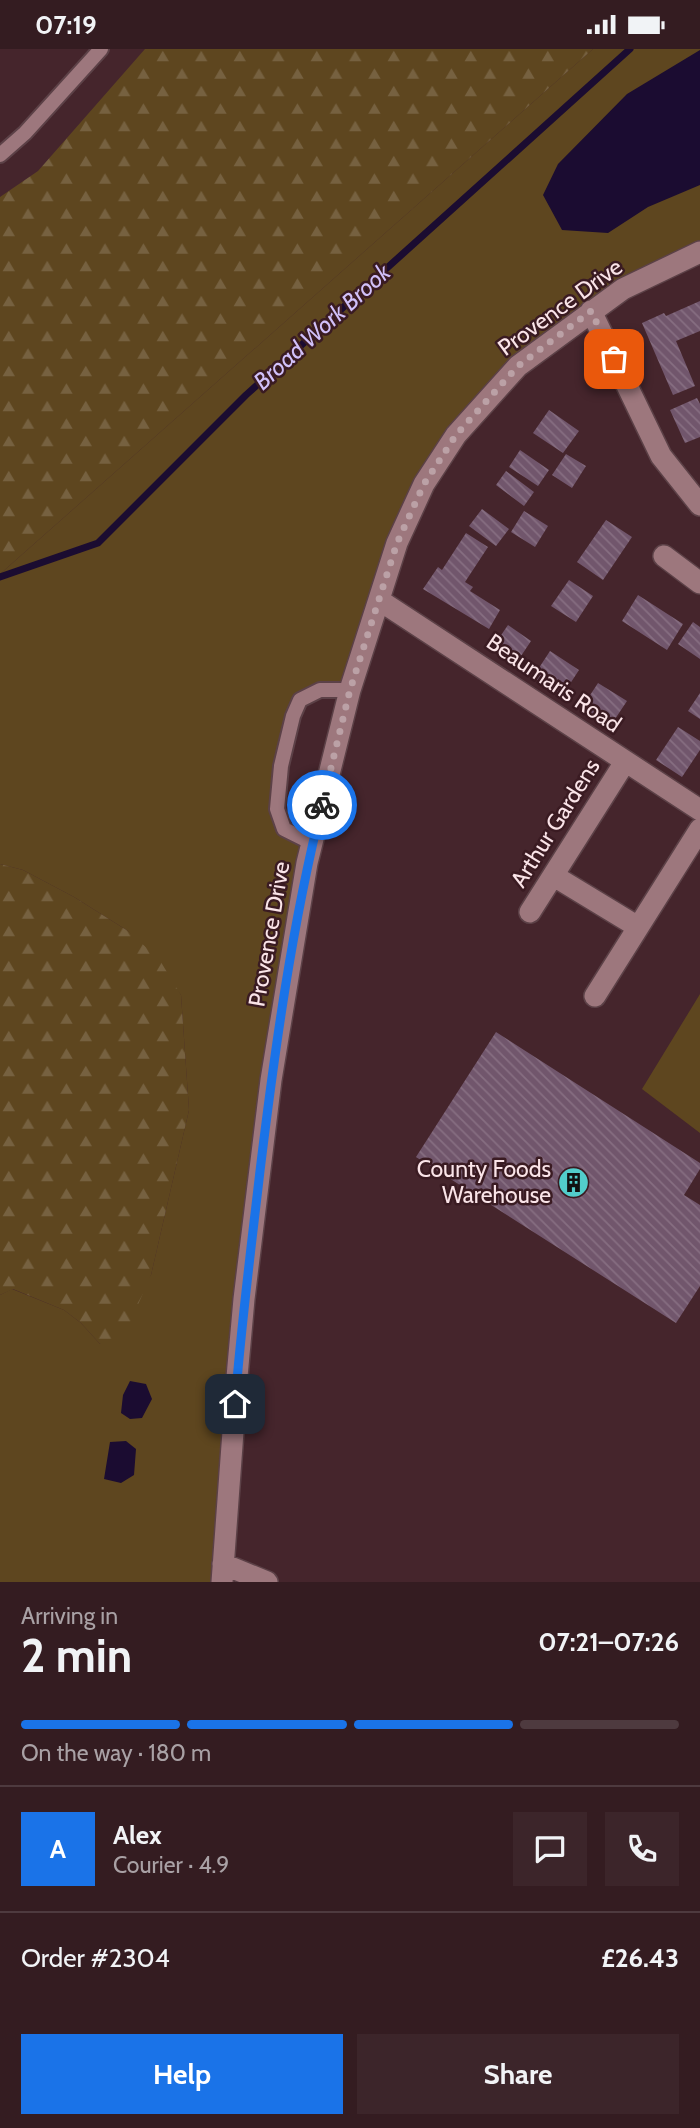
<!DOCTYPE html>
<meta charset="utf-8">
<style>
:root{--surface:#341c21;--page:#3c252a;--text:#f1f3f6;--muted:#a9a1a5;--line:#4e3a3f;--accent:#1a73e8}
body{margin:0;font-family:Cabin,sans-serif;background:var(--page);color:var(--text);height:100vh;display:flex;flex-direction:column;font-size:26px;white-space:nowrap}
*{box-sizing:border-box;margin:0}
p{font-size:23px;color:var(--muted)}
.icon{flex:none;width:38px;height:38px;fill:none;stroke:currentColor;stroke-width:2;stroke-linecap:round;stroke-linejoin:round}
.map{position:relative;height:1533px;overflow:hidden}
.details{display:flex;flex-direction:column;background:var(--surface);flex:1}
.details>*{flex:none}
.pin{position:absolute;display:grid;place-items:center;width:60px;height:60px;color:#fff;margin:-30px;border-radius:14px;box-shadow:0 4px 10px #0006}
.courier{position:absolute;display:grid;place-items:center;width:70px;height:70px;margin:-35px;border:5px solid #1a73e8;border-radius:50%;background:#fff;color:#222;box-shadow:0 2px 9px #0007}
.overview em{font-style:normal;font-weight:700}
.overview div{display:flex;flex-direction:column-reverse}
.overview{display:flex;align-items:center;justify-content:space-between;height:119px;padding:0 21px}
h1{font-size:46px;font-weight:700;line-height:52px}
.bar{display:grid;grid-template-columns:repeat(4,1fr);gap:10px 7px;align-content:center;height:84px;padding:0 21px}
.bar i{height:9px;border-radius:5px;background:var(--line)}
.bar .active{background:var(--accent)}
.bar p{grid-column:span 4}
.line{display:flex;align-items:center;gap:18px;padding:0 21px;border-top:2px solid var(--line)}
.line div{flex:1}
.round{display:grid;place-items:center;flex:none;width:74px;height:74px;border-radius:0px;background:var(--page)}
.cta{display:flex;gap:14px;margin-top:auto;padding:14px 21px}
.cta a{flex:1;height:80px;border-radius:0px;background:var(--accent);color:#fff;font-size:28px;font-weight:700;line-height:80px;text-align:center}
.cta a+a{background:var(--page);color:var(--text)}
.status{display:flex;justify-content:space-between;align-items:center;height:49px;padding:0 35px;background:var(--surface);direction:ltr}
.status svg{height:19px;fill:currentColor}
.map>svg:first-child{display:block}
.grass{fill:#5e461f}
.forest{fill:url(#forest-firs)}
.water{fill:#1b0c31}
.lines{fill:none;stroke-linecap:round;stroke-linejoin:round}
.stream{stroke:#1b0c31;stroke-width:7}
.building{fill:url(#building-back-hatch)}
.service-casing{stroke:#5c4147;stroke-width:18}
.minor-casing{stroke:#5c4147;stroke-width:24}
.service{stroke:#9d777d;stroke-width:14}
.minor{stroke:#9d777d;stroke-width:21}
.done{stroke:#bba1a6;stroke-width:7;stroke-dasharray:0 12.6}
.route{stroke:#1a73e8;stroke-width:9}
.labels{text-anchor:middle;stroke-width:5;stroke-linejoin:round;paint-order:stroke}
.street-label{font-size:23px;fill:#fae4e8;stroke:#3a1b22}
.poi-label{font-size:23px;fill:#fae4e8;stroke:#3a1b22;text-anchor:end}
.water-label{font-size:24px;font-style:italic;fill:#d1c0f9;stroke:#3a1b22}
</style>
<div class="status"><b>07:19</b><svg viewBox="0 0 49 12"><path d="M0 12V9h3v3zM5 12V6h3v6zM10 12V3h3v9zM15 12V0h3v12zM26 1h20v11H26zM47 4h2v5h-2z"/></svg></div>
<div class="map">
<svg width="700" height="1533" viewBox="0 0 700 1533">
<defs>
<pattern id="forest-firs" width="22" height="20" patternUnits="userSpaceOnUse" patternTransform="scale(1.75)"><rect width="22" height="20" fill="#5e461f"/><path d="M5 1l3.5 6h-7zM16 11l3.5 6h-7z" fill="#766140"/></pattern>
<pattern id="building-back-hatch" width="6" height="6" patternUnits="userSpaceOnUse" patternTransform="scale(1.75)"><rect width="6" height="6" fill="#71566c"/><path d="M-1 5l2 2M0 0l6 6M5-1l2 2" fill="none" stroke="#866e81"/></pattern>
</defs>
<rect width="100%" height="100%" fill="#45252c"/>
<path class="grass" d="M 593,0 L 700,0 L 700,203 L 518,317 L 424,435 L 350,641 L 300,650 L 281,717 L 284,780 L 312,794 L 271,1031 L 222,1533 L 0,1533 L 0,1246 L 12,1240 L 64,1261 L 81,1274 L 100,1295 L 151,1226 L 189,1061 L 181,946 L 128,882 L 74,848 L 23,821 L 0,815 L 0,525 Z
M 700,945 L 700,1084 L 642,1040 Z"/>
<path class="forest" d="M 145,0 L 593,0 L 0,525 L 0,148 L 38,122 Z
M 0,815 L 23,821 L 74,848 L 128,882 L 159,910 L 181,946 L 189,1061 L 151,1226 L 126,1283 L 100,1295 L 81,1274 L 64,1261 L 13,1240 L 0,1246 Z"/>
<path class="water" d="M 700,1 L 700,136 L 648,158 L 608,184 L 562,181 L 543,146 L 558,115 L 627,45 Z
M 130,1332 L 146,1335 L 152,1350 L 142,1369 L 130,1370 L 121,1364 L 123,1346 Z
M 126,1392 L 136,1400 L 134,1426 L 121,1434 L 104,1430 L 110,1393 Z"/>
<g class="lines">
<path class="stream" d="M 0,528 L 98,494 L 246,346 L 630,0"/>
</g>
<path class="building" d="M 700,252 L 700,282 L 676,292 L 695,337 L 673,346 L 642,274 L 664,264 L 666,267 Z
M 697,349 L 700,355 L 700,388 L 685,394 L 670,361 Z
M 549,361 L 579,382 L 563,404 L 533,384 Z
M 520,401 L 549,421 L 538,437 L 509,418 Z
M 566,405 L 586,417 L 572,439 L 552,426 Z
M 506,422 L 534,443 L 524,457 L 496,436 Z
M 482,460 L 509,480 L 496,497 L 469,477 Z
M 524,462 L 548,477 L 535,498 L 511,483 Z
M 606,471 L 632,488 L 603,531 L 577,513 Z
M 466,484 L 488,498 L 465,533 L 473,538 L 470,542 L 500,561 L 489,580 L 423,540 L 438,518 L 442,521 Z
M 569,531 L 593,547 L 576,573 L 551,557 Z
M 638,546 L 683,575 L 667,601 L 622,572 Z
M 693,573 L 700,578 L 700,610 L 678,595 Z
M 508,576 L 531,592 L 517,613 L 493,598 Z
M 550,602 L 579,621 L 562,647 L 533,628 Z
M 598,634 L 627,652 L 609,679 L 581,660 Z
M 700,644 L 700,670 L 688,662 Z
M 678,678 L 700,692 L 700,701 L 682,728 L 656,711 Z
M 496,983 L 700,1114 L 700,1120 L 684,1146 L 700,1156 L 700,1237 L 676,1274 L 416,1108 Z"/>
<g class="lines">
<defs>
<path id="service" d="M 0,106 L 25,84 L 101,0
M 312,794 L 284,780 L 277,760 L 281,717 L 293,667 L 300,651 L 320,641 L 350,641"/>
<path id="minor" d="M 591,262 L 661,407 L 700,456
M 664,507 L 700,534
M 379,551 L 700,761
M 554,827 L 638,878
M 530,863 L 625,713
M 595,947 L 700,780
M 223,1515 L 267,1533
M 222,1533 L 237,1328 L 244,1250 L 271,1031 L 307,814 L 350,641 L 397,494 L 424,435 L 456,386 L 518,317 L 623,240 L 700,203"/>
</defs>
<use href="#service" class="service-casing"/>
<use href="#minor" class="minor-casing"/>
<use href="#service" class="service"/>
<use href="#minor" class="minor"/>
</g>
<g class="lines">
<path class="done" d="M 322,756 L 350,641 L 397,494 L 424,435 L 456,386 L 518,317 L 591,262 L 614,310"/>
<path class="route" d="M 235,1355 C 241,1277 251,1200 260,1122 C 275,999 292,876 322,756"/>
</g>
<defs>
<symbol id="building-disc" viewBox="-11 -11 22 22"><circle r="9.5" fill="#52cdcb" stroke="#3a1b22"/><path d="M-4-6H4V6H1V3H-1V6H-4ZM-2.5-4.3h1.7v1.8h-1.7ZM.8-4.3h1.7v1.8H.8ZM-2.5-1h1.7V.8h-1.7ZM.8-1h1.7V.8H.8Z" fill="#111"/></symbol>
</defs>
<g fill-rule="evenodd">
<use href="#building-disc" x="556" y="1116" width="35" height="35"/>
</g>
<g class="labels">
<g class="street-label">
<text transform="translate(560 258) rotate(-36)" y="8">Provence Drive</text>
<text transform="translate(554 634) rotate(34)" y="8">Beaumaris Road</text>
<text transform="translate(555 774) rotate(-58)" y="8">Arthur Gardens</text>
<text transform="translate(269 885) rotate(-80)" y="8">Provence Drive</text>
</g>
<g class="poi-label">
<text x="551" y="1128">County Foods<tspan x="551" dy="26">Warehouse</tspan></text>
</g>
<g class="water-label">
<text transform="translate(322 278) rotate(-42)" y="8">Broad Work Brook</text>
</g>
</g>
</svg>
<div class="pin" style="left:614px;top:310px;background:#ea580c"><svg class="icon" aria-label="bag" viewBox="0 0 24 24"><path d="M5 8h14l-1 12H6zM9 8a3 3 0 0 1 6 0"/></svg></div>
<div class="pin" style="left:235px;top:1355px;background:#1f2937"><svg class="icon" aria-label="home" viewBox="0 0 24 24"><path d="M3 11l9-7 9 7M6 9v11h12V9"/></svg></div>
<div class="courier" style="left:322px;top:756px"><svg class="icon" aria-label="bike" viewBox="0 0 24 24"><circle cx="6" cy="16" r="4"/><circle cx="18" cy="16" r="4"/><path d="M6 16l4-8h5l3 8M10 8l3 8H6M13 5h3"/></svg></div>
</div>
<section class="details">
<div class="overview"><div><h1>2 min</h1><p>Arriving in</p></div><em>07:21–07:26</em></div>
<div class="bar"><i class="active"></i><i class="active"></i><i class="active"></i><i></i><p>On the way · 180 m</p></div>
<div class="line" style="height:126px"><b class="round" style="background:var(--accent);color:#fff">A</b><div><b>Alex</b><p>Courier · 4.9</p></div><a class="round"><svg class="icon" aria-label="chat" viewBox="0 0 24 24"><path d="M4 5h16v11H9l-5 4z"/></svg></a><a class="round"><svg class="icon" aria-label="phone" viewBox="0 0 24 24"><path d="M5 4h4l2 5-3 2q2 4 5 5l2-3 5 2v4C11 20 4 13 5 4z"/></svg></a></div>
<div class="line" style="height:91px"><div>Order #2304</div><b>£26.43</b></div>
<div class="cta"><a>Help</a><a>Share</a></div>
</section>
